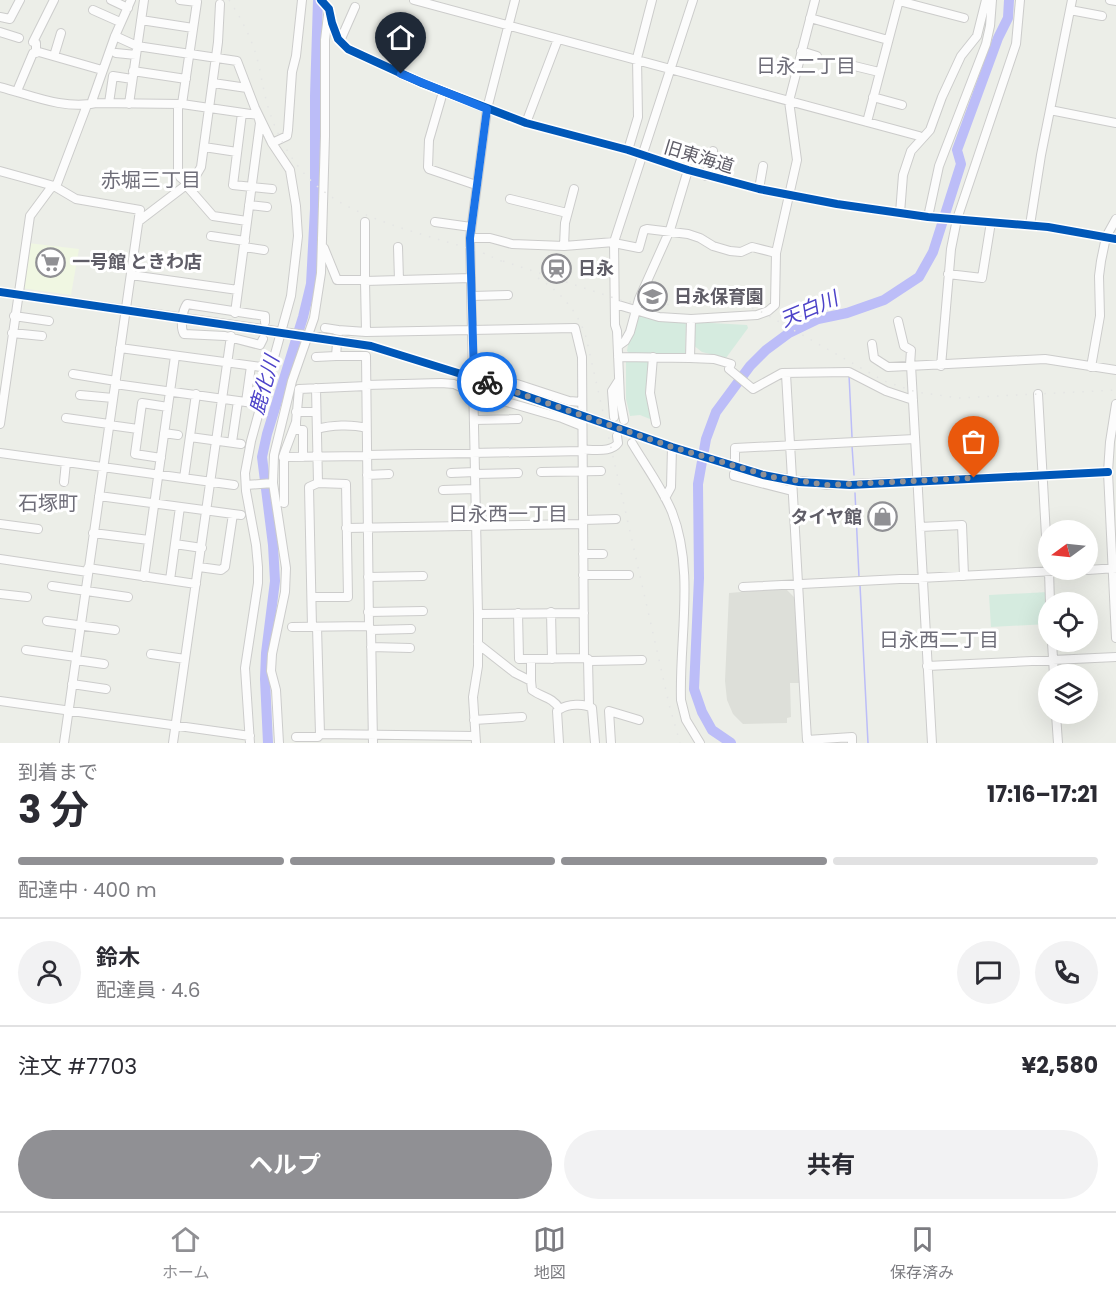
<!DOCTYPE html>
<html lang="ja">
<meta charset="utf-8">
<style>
:root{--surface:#fff;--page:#f2f2f3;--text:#2b2b33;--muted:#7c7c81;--line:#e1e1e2;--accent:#909094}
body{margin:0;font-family:Poppins,"Noto Sans JP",sans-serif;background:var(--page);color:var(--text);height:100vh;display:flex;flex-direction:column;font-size:22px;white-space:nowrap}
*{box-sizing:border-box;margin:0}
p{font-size:20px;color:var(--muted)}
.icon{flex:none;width:33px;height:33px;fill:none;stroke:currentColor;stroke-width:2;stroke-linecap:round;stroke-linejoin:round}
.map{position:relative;height:743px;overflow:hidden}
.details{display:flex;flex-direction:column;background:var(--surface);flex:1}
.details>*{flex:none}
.needle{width:39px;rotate:255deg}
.controls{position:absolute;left:1038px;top:520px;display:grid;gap:12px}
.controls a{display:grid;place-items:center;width:60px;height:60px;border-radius:50%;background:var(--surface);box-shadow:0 6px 24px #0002;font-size:30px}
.pin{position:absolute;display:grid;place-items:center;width:51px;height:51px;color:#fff;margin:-62px -26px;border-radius:50% 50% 50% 0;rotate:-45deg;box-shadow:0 0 6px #0007}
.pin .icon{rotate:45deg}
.courier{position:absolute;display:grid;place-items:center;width:60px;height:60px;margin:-30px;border:4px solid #1a73e8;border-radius:50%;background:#fff;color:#222;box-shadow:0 2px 8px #0007}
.headline em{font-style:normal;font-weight:700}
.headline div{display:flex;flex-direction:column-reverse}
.headline{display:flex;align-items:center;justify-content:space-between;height:102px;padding:0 18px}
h1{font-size:39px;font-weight:700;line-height:45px}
.bar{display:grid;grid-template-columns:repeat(4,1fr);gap:9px 6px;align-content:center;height:72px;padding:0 18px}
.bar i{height:8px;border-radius:4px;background:var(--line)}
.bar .on{background:var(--accent)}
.bar p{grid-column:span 4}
.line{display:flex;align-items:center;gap:15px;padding:0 18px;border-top:2px solid var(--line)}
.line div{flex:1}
.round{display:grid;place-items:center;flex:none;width:63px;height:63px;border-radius:32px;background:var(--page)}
.action{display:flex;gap:12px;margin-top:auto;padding:12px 18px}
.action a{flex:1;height:69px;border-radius:36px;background:var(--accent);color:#fff;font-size:24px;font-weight:700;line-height:69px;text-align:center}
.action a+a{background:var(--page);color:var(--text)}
.tabs{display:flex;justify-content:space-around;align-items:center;height:84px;border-top:2px solid var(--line);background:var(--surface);font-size:16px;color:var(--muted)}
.tabs a{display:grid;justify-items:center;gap:3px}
.tabs .on{color:var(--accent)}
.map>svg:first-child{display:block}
.commercial{fill:#f0f7e2}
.industrial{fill:#dddfd9}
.green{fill:#d5ebdf}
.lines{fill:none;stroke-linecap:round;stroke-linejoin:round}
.stream{stroke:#bcbdf8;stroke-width:1.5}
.river{stroke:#bcbdf8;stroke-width:10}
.minor-casing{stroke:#cccccb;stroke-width:10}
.minor{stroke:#fcfcfc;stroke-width:8}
.rail{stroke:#e4e5e4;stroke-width:1.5;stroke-dasharray:1.5 8;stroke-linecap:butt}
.minor-bridge-casing{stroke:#cccccb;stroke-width:10;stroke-linecap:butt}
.minor-bridge{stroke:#fcfcfc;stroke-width:8}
.cycleway-casing{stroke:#fff;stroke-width:11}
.cycleway{stroke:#0057b8;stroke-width:8}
.done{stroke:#909094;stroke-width:6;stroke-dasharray:0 10.8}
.route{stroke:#1a73e8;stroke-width:8}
.labels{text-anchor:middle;stroke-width:6;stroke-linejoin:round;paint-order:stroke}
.street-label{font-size:18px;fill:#5f5d67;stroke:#fff}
.poi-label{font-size:18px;font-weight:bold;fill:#5f5d67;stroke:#fff;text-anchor:start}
.neighbourhood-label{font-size:20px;fill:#6f6e79;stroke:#fff}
.water-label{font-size:20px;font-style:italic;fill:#4d43c9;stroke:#fff}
</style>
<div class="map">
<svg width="1116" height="743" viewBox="0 0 1116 743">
<rect width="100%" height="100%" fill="#eceee8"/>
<path class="commercial" d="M 28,243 L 79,249 L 71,295 L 21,288 Z"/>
<path class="industrial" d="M 785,588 L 795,598 L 799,683 L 790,683 L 791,717 L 787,718 L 787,723 L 743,724 L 733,714 L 727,700 L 725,681 L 729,593 Z"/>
<path class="green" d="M 641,315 L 665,322 L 683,322 L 686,324 L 685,354 L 630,354 L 627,351 C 628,339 636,330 638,318 Z
M 694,322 L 747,325 L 748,328 L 726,358 L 702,352 L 693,345 Z
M 629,359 L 648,360 L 652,417 L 650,419 L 640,415 L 630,416 L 626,399 L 626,362 Z
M 1048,592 L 1048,624 L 991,627 L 989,595 Z"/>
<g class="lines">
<path class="stream" d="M 849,375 L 852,437
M 852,446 L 854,475
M 855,493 L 859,577
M 860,585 L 868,743"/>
<path class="river" d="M 268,743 L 265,679 L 266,653 L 275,581 L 273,545 L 262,457 L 267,434 L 303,317 L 311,284 L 315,209 L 315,96 L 318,0
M 731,743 L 712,730 L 702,712 L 694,689 L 699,578 L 698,484 L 706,439 L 716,412 L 750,366 L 766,350 L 789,333 L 818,319 L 847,313 L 884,300 L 919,277 L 933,252 L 961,164 L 957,150 L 998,38 L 1008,18 L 1009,0"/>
<defs>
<path id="minor" d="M 111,0 L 128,8
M 180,0 L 197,2
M 321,0 L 329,9 L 332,23 L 338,39 L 348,49 L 422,83 L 526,123 L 628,150 L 688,170 L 759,189 L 837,204 L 928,217 L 1048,227 L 1116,239
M 414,0 L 919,136 L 922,138
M 515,0 L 487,109 L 470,238 L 490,238 L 512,244 L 564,246 L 614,242
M 1110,0 L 1116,1
M 899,1 L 964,18
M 93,10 L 120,22
M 1070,10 L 1102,16
M 0,17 L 10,19 L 20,0
M 810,18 L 888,40
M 141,20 L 193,28
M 0,32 L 19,38
M 115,36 L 137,46 L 237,61 L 255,108 L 272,143
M 340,41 L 355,7
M 801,51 L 817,56
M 36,53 L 36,43 L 33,42 L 54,0
M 116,53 L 136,55
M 54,56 L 61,33
M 842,63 L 879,72
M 133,71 L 186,79
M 213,83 L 247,88
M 0,87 C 31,95 64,110 96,103 L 182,104 L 258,115 L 260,123 L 235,313
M 17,91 L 33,53 L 39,52 L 102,70
M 443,92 L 429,140 L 428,167 L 429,169 L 476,185
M 873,97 L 902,105
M 109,103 L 113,76 L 132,79
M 91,104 L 115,36 L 131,0
M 129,104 L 144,0
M 178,104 L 178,172 L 180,177 L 188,184
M 182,104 L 197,2 L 195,0
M 1050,110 L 1116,123
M 242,113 L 233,185 L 272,189
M 867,122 L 899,0
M 526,123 L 558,39
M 204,147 L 237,152
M 628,150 L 638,117 L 637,58 L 652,0
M 0,171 L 54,186 L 76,199 L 140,210 L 64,743
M 706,176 L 713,151
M 186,185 L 213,216 L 247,221
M 759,189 L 763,166
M 510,199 L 567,213
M 249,205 L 267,207
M 900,213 L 903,175 L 911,151 L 930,130 L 942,97 L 961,56 L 977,36 L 986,0
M 928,217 L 939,166 L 986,44 L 990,26 L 992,0
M 139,221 L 194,179 L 201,167 L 218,42 L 220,4
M 365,222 L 365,281
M 435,222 L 471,227
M 1030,225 L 1041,155 L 1072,0
M 211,236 L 245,241
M 470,238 L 478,614 L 478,666 L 473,697 L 476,743
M 614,243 L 639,248 L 644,230 L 647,229 L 688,234 L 700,238 L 713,246 L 730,251 L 741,252 L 752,247 L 776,253
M 564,246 L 565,223 L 574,189
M 244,247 L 264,250
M 398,247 L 399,280
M 324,248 L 337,280 L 365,280
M 948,274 L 982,278 L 991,222
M 131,275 L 238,290
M 0,292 L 333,339
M 472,296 L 508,295
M 615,304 L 659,317 L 691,319 L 690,358 L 714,359 L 731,364 L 729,369 L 753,389 L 782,373 L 849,372 L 886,391 L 913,400
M 14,316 L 49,321
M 691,319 L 757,315 L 768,311 L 775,305 L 776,253 L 797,160 L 789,101 L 815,0
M 898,321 L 904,346 L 911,350 L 910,365
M 325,328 L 338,330
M 366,332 L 365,281 L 471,278
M 12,333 L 42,336
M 263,339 L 260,345 L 225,336 L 184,334 C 180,327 182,311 187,304 L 265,316 L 265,322
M 872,344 L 874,358 L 888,367 L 1045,359 L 1116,370
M 371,346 L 474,378 L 529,397
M 618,346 L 625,341 L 630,332 L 639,299 L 670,230 L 688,170
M 120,348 L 261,367
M 316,357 L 336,356
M 618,357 L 690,358
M 653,357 L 650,393 L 656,423
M 911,365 L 932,743
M 941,366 L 951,249 L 957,219 L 1016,44 L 1020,0
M 1091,367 L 1100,316 L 1099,276 L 1101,261 L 1106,237 L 1116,219
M 73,374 L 116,381
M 786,374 L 807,740 L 852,737 L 852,743
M 115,384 L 253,403
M 517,384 L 569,401 L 582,402
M 366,385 L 441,383 L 454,384 L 473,393
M 1038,394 L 1048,571
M 80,395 L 113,398
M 474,398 L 493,398 L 562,418 L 582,426
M 246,402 L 251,366
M 1116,404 L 1110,442 L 1108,472 L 1116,638
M 296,412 L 314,412
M 614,417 L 612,391 L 619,380
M 66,418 L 109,424
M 474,420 L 518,419
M 624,420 L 620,399 L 617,331 L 615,325 L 614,242 L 693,0
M 296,422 L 296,430 L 303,430 L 303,457
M 0,424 L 30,216 L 50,189 L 57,184 L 87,105
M 109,425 L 138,429
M 613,426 L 672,447 L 763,475 L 828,485 L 1108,472
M 317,429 C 331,425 352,424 366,428
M 164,433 L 178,435
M 190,437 L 241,444
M 232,442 L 238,401
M 632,443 C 645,465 662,488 672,512 C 695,571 679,639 681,700 L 686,720 L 700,743
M 583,450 C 594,449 611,453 618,443 L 617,436
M 0,453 L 234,485
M 366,455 L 583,451
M 283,457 L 366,456
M 161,458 L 135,454 L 142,403 L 168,407
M 735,460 L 735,448 L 915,439
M 541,472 L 601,471
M 451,473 L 475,472
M 475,474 L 518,473
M 734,474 L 734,476 L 792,491
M 367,475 L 389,474
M 184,478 L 196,394
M 64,482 L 66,462
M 246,485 L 273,483
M 443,490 L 475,489
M 99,496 L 241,515
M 665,498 L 671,487 L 672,447
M 284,503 L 284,454 L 296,422 L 299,389 L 367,386
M 583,520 L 616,519
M 0,524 L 38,529
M 920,527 L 962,525 L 964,576
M 346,528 L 583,524
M 93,533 L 149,540
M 175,544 L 202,548
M 583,554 L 603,554
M 0,559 L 88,572
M 199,567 L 221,570 L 225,567 L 233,514
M 88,568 L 196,584
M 1088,570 L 1116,568
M 1049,571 L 1050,603
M 583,575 L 629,575
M 144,577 L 175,356
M 368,577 L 423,576
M 170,580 L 180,507
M 52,586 L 128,597
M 743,587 L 1076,570
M 0,594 L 27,597
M 312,597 L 348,597 L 346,484 L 318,483
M 368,612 L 423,611
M 551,612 L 552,659
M 478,614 L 584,613
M 47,621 L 115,630
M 292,627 L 369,626
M 312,627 L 309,487 L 318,483 L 316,388
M 317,627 L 320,734 L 474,736
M 371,630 L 411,629
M 1052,642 L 1054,675
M 478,644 L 515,673 L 531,681 L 532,690 C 543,698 551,696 560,709 L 557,711 L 559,743
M 371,647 L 410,648
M 26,650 L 76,657
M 151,654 L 185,659
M 584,658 L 590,661 L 642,660
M 588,659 L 589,706
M 76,660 L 104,664
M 927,666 L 1116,657
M 531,681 L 531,659
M 72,684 L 106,689
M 0,701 L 250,736
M 560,709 C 568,704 584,703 592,708 L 595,743
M 1056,714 L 1058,743
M 474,720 L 522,717
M 296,737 L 318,737 L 320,734
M 173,743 L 231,336
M 250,743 L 245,668 L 258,583 L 258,567 L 256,545 L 246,491 L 245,473 L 251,441 L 291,296 L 298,236 L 296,206 L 290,170 L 272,143 L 287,136 L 288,130 L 292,72 L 296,56 L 302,0
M 279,743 L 276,690 L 271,671 L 272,654 L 285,592 L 286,568 L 273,483 L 274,455 L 292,381 L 314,318 L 321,273 L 325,136 L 325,40 L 328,15
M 373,743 L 371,630 L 369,626 L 366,356 L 336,356 L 338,330 L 366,332 L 575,328 L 582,357 L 584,658 L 519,659 L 518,613
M 611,743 L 609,711 L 639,720"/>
</defs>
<use href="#minor" class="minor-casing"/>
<use href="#minor" class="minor"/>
<path class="rail" d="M 229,0 C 241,18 251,37 257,58 C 262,77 264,97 271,116 C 281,145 300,175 326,193 C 366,223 440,238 489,255
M 483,253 L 508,264
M 503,261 L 623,301 L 654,305 L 722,303 L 742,305 L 758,310 L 884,381 L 916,392 L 959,398 L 1116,390
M 538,278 C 561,292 578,312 586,337 L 669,704 L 680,743"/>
<defs>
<path id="minor-bridge" d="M 333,339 L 371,346
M 529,397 L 613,426"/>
</defs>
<use href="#minor-bridge" class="minor-bridge-casing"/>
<use href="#minor-bridge" class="minor-bridge"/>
<defs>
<path id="cycleway" d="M 321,0 L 329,9 L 332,23 L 338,39 L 348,49 L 422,83 L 526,123 L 628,150 L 688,170 L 759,189 L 837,204 L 928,217 L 1048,227 L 1116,239
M 0,292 L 371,346 L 474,378 L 672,447 L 763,475 L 799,482 L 850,485 L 1108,472"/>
</defs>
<use href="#cycleway" class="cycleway-casing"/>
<use href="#cycleway" class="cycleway"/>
</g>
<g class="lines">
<path class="done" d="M 487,382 L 672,447 L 772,477 L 828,485 L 974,478"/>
<path class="route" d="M 401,74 L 487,109 L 470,238 L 474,378 L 487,382"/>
</g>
<defs>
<symbol id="supermarket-ring" viewBox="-11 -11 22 22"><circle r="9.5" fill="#fff" stroke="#909094" stroke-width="1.5"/><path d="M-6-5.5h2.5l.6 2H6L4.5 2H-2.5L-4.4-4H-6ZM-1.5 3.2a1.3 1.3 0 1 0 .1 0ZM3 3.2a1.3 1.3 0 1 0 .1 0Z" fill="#909094"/></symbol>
<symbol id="station-ring" viewBox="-11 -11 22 22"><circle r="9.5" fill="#fff" stroke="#909094" stroke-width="1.5"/><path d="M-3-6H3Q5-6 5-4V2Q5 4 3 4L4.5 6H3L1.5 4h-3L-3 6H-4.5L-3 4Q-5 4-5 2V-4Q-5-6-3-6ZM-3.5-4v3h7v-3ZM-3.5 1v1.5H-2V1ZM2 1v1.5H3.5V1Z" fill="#909094"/></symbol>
<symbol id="school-ring" viewBox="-11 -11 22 22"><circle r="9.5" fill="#fff" stroke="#909094" stroke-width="1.5"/><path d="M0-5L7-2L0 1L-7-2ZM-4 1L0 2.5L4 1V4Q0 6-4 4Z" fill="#909094"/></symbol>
<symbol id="shop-ring" viewBox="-11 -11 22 22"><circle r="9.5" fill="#fff" stroke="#909094" stroke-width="1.5"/><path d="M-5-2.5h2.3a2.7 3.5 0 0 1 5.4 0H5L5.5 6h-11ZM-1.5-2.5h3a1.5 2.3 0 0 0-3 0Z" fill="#909094"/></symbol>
</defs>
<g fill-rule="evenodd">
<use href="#supermarket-ring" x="34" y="246" width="33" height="33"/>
<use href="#station-ring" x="540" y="252" width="33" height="33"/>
<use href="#school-ring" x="636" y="280" width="33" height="33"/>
<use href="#shop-ring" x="866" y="500" width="33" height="33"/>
</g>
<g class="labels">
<g class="street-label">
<text transform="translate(699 157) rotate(17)" y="6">旧東海道</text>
</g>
<g class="poi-label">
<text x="72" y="268">一号館 ときわ店</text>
<text x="578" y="275">日永</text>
<text x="674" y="303">日永保育園</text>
<text x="862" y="523" text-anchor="end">タイヤ館</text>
</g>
<g class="neighbourhood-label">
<text x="806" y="73">日永二丁目</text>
<text x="151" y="187">赤堀三丁目</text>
<text x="48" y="510">石塚町</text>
<text x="508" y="521">日永西一丁目</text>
<text x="939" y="647">日永西二丁目</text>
</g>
<g class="water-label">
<text transform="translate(809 309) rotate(-23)" y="7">天白川</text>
<text transform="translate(264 385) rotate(-74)" y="7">鹿化川</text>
</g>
</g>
</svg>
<div class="controls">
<a><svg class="needle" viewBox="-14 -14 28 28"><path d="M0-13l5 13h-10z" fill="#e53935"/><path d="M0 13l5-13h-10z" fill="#7c7c81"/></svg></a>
<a><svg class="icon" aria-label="locate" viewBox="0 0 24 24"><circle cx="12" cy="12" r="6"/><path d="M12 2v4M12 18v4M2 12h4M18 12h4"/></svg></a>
<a><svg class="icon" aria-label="layers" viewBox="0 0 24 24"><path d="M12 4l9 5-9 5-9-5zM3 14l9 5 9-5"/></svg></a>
</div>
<div class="pin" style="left:974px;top:478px;background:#ea580c"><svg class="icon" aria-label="bag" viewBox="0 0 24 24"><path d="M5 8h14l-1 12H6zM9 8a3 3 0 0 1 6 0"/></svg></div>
<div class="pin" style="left:401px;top:74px;background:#1f2937"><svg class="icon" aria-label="home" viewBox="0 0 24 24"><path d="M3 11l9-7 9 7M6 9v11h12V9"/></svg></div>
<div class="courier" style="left:487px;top:382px"><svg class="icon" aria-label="bike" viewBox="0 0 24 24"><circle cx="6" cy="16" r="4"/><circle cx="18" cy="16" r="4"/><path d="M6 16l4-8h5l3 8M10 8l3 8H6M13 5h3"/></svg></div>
</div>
<section class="details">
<div class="headline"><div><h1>3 分</h1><p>到着まで</p></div><em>17:16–17:21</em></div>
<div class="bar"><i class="on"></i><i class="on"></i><i class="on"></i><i></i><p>配達中 · 400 m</p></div>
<div class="line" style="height:108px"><a class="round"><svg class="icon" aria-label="person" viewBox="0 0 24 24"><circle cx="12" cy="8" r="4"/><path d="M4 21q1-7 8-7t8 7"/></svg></a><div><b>鈴木</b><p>配達員 · 4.6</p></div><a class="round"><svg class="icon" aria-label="chat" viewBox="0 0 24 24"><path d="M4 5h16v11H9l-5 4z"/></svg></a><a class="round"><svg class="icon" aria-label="phone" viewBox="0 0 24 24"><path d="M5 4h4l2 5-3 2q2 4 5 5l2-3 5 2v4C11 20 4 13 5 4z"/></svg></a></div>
<div class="line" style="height:78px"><div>注文 #7703</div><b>¥2,580</b></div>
<div class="action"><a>ヘルプ</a><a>共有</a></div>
</section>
<nav class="tabs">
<a class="on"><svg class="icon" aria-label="home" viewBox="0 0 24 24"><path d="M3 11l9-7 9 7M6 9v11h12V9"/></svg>ホーム</a>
<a><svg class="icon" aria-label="map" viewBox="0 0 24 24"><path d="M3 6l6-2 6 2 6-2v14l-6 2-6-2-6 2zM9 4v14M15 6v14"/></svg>地図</a>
<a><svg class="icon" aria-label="saved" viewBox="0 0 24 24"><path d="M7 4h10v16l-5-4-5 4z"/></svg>保存済み</a>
</nav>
